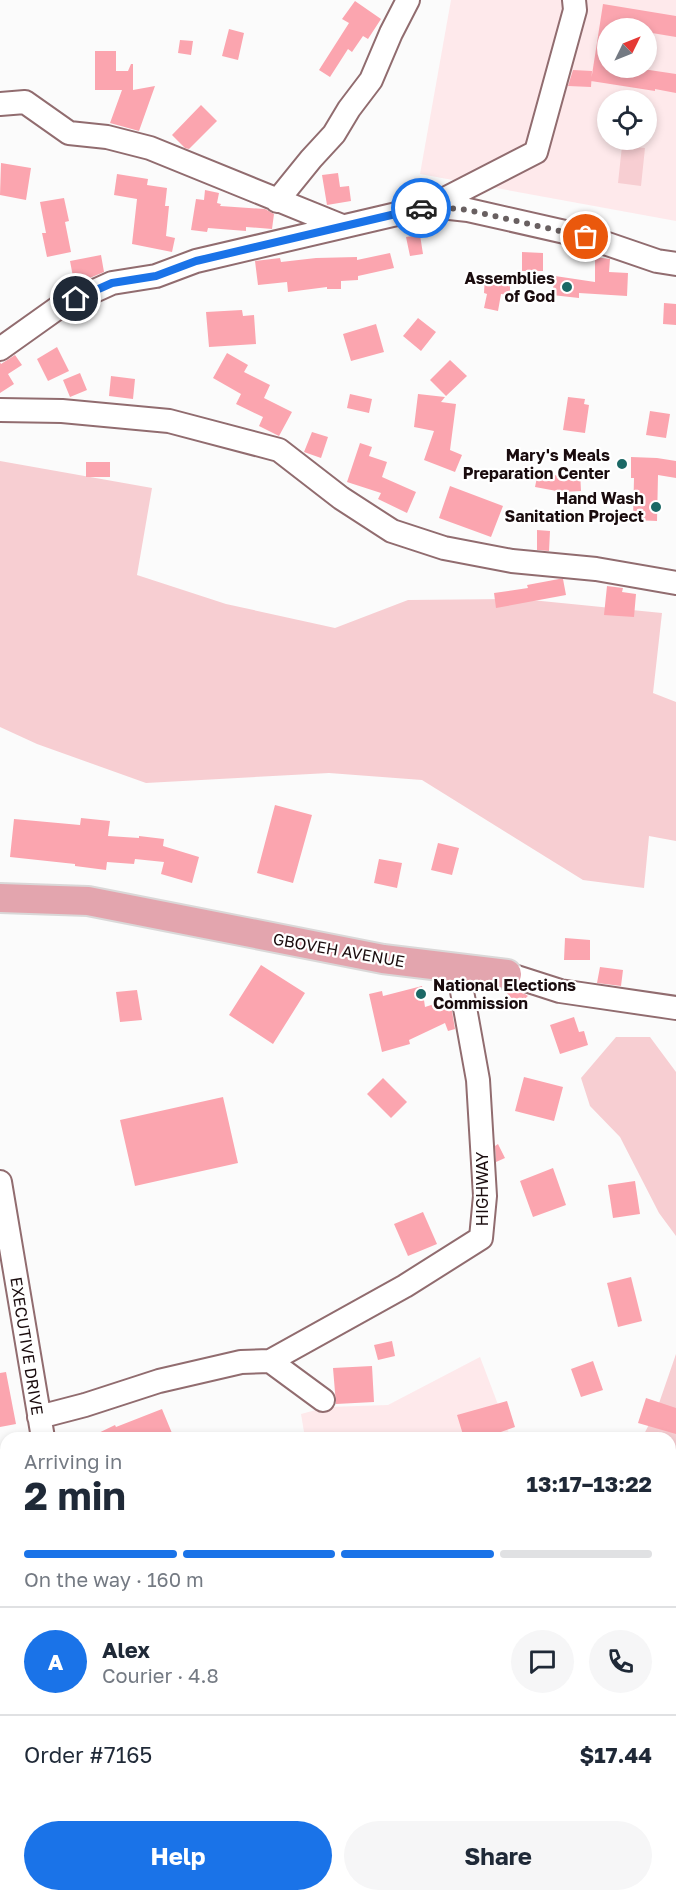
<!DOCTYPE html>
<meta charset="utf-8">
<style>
:root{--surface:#fff;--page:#f6f6f7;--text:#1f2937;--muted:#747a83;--line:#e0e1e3;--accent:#1a73e8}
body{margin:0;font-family:"Golos Text",sans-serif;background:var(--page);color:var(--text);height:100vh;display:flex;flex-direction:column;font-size:22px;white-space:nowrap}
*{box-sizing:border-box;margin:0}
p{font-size:20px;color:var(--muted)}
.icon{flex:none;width:33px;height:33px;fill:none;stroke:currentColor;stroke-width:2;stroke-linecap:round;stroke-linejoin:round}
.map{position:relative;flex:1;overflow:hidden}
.sheet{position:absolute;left:0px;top:1432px;width:676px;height:470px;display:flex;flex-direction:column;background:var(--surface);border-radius:18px 18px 0 0;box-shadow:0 3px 9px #0003}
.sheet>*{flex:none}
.needle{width:39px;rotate:47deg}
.tools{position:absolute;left:597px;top:18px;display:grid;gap:12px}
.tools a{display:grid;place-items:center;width:60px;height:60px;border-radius:50%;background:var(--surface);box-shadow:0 3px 9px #0003;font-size:30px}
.pin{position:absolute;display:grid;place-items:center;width:51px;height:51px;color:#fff;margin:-26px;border:3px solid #fff;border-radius:50%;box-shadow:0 2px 6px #0007}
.courier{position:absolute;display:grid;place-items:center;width:60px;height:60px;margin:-30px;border:4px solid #1a73e8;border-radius:50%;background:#fff;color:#222;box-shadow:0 2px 8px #0007}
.head em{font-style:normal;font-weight:700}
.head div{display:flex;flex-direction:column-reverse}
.head{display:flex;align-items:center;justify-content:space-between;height:102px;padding:0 24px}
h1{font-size:39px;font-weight:700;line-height:45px}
.bar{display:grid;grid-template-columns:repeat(4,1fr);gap:9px 6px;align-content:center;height:72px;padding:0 24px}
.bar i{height:8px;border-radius:4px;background:var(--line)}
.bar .on{background:var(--accent)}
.bar p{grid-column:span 4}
.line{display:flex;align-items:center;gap:15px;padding:0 24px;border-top:2px solid var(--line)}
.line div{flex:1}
.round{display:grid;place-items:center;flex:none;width:63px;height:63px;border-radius:32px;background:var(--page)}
.primary-button{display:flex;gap:12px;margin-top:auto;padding:12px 24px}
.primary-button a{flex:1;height:69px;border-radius:36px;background:var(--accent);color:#fff;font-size:24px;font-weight:700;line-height:69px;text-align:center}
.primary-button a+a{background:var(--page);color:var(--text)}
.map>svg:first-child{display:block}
.built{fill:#fee9eb;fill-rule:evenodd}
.green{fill:#f7ced2}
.building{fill:#fba5af}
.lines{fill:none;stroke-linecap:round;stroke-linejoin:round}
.minor-casing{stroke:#916c6f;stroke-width:26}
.major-casing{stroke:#dad8d8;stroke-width:32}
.minor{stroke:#fff;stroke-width:22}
.major{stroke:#e3a5ae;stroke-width:28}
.done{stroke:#696061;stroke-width:6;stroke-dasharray:0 10.8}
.route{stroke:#1a73e8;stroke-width:8}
.poi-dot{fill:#1b6865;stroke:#fff;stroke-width:2}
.labels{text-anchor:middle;stroke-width:4.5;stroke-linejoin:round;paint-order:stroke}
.poi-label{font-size:16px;font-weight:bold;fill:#1a0c0e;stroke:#fff;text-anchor:end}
.street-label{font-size:16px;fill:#1a0c0e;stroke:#fff}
</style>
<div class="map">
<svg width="676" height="1901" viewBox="0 0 676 1901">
<rect width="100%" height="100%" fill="#fbfbfb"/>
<path class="built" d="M 451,0 L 676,0 L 676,221 L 420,174 ZM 608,28 L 646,28 L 646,68 L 608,68 ZM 608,100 L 646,100 L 646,140 L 608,140 Z
M 480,1357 L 508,1431 L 512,1438 L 305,1438 L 301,1414 L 327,1407 L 388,1405 Z"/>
<path class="green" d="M 622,146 L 645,148 L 641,186 L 618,183 Z
M 0,461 L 152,488 L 137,575 L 226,604 L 335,628 L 408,600 L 521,599 L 662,613 L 653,693 L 676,702 L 676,841 L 649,836 L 644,888 L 583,880 L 422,780 L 329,773 L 146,783 L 37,744 L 0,727 Z
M 616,1037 L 650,1037 L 676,1072 L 676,1236 L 659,1213 L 620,1137 L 590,1106 L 581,1078 Z
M 676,1354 L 676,1559 L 671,1566 L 670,1438 L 642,1438 L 657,1409 Z
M 670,1647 L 676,1657 L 676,1767 L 670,1758 Z
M 676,1836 L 676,1901 L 645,1901 L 648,1896 L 670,1896 L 671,1838 Z"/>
<path class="building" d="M 355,1 L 381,19 L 368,39 L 363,36 L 352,52 L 348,49 L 330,77 L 319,70 L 349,23 L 342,19 Z
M 603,4 L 676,16 L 676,37 L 646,32 L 646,28 L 608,28 L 608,68 L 636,68 L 676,74 L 676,93 L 655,89 L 655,91 L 591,81 Z
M 229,29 L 244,33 L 238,60 L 222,56 Z
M 180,40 L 193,41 L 191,55 L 178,53 Z
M 95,51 L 116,51 L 116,71 L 128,71 L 131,64 L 133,64 L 133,90 L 155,86 L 139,131 L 110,123 L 122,90 L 95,90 Z
M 573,70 L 592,71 L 591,87 L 568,86 Z
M 201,105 L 217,121 L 189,149 L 185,148 L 172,135 Z
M 1,163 L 31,168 L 26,200 L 0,195 Z
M 338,173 L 340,187 L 349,186 L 351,201 L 327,205 L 322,175 Z
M 117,174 L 148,179 L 147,185 L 167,188 L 165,206 L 169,206 L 166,236 L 175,238 L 172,252 L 132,244 L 137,199 L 114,195 Z
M 205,190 L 219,193 L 217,203 L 221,204 L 220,206 L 265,209 L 274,214 L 272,229 L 246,227 L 246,231 L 208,228 L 207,232 L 191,230 L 196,199 L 204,200 Z
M 64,198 L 69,221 L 65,222 L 71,252 L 47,257 L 42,233 L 46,233 L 40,202 Z
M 420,235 L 423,254 L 410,256 L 406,237 Z
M 522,252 L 543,253 L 543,271 L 522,271 Z
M 390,253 L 394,268 L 358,276 L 358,280 L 341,281 L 341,289 L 327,289 L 327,287 L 288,292 L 287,282 L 258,285 L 255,261 L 280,258 L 281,262 L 316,258 L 357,257 L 357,260 Z
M 101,255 L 104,272 L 85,280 L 74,282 L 70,261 Z
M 595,257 L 610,259 L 609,272 L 628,273 L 627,296 L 579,293 L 579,298 L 552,295 L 555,276 L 595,282 Z
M 485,275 L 510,276 L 510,295 L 501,294 L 498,311 L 484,308 L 487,294 L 484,293 Z
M 664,303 L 676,304 L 676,325 L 663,324 Z
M 242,310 L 243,316 L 254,315 L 256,344 L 209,347 L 206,312 Z
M 418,318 L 436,332 L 421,351 L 403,336 Z
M 376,324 L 384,352 L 351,361 L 343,334 Z
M 57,347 L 69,371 L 48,381 L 37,359 Z
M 227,353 L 248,365 L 244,372 L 270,385 L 264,398 L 292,412 L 279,436 L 259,426 L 263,417 L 236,404 L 241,394 L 213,378 Z
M 15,355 L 22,365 L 8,374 L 14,384 L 0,393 L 0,362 L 1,364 Z
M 450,360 L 467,376 L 446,396 L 430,380 Z
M 80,373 L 87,390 L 70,397 L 63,380 Z
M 111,376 L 135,379 L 133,399 L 109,396 Z
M 350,394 L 372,399 L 369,413 L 347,408 Z
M 418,394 L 445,397 L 441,402 L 456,404 L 450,450 L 462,455 L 455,472 L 424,460 L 434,431 L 414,427 Z
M 568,397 L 585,399 L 584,404 L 589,405 L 585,433 L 563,430 Z
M 650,411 L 670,414 L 666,438 L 646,435 Z
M 312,432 L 328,437 L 321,458 L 304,452 Z
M 360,443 L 372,447 L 369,456 L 387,462 L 382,477 L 416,492 L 407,513 L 378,499 L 381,493 L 347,482 Z
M 631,457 L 657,458 L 676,461 L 676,478 L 658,475 L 657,521 L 633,520 L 634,478 L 631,478 Z
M 86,462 L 110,462 L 110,477 L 86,477 Z
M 580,471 L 581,491 L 562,492 L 535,487 L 538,472 L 565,477 L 565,472 Z
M 450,486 L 503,506 L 491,537 L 439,518 Z
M 537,530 L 550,531 L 549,551 L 537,550 Z
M 559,579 L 563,579 L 566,595 L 496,608 L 494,593 L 528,588 L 527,585 Z
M 607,586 L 623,588 L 622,592 L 636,594 L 634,617 L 604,615 Z
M 275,805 L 312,815 L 293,883 L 257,873 Z
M 81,818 L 110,821 L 108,836 L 139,838 L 139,836 L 164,839 L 163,846 L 199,857 L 192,883 L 161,874 L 164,862 L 135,859 L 134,864 L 107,862 L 106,870 L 75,866 L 75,864 L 10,857 L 14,819 L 80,825 Z
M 438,843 L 459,848 L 452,875 L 431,870 Z
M 379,859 L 402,863 L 397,888 L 374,883 Z
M 565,938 L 590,940 L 590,960 L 564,960 Z
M 261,965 L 305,993 L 273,1044 L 229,1015 Z
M 600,967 L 623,970 L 621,986 L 597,983 Z
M 422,986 L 425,1007 L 450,999 L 455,1029 L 448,1031 L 445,1023 L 409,1040 L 410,1044 L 382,1052 L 369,994 L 382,991 L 383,996 Z
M 137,990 L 142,1020 L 120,1022 L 116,992 Z
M 504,990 L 511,990 L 525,994 L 528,996 L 518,1005 Z
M 574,1017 L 579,1032 L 584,1031 L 588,1045 L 560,1054 L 550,1025 Z
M 524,1077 L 563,1087 L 554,1121 L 515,1111 Z
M 383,1078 L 407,1102 L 391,1118 L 367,1094 Z
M 223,1097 L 238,1163 L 135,1186 L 120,1120 Z
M 498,1144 L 505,1158 L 496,1162 L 495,1146 Z
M 553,1168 L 566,1205 L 533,1217 L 520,1181 Z
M 635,1181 L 640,1214 L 613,1218 L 608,1185 Z
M 423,1212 L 437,1244 L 408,1256 L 394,1224 Z
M 631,1277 L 642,1321 L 618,1327 L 607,1283 Z
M 392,1341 L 395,1356 L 378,1360 L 374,1345 Z
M 593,1361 L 603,1390 L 581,1397 L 571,1369 Z
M 372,1366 L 374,1402 L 336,1404 L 333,1368 Z
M 6,1372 L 16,1424 L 0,1427 L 0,1373 Z
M 646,1398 L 676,1408 L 676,1434 L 638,1423 Z
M 507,1401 L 515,1427 L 484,1438 L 464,1438 L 457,1415 Z
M 162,1409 L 174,1438 L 88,1438 L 115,1425 L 116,1427 Z"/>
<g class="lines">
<defs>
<path id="minor" d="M 0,104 L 25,102 L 69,133 L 107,137 L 150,148 L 342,226
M 277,201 L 311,159 L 334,134 L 349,109 L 371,80 L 391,33 L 408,0
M 431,206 L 536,152 L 575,10 L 574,0
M 0,349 L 59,307 L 112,283 L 156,276 L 196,261 L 431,206 L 468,210 L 587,237 L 657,261 L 676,264
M 0,410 L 62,411 L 169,421 L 279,450 L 341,498 L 392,531 L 444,548 L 512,561 L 596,569 L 676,583
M 507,974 L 560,991 L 676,1008
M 0,1182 L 43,1438
M 270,1361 L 405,1286 L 481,1238 L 485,1196 L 478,1080 L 458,969
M 39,1417 L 85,1405 L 159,1381 L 241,1362 L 270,1361 L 323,1400
M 133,1896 L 134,1901"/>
<path id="major" d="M 0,898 L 88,901 L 383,959 L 507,974"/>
</defs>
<use href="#minor" class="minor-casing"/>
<use href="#major" class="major-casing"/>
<use href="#minor" class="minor"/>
<use href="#major" class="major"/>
</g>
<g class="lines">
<path class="done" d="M 421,208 L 431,206 L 468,210 L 586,237"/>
<path class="route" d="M 76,299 L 112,283 L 156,276 L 196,261 L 421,208"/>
</g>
<g class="poi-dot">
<circle cx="567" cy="287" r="6"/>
<circle cx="622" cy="464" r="6"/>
<circle cx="656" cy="507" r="6"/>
<circle cx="421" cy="994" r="6"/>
</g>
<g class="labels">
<g class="poi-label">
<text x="555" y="284">Assemblies<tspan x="555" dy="18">of God</tspan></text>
<text x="610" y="461">Mary's Meals<tspan x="610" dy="18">Preparation Center</tspan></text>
<text x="644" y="504">Hand Wash<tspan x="644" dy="18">Sanitation Project</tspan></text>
<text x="433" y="991" text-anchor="start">National Elections<tspan x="433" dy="18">Commission</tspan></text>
</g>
<g class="street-label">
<text transform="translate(339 950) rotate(10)" y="6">GBOVEH AVENUE</text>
<text transform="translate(482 1189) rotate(-90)" y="6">HIGHWAY</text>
<text transform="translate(27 1346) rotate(81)" y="6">EXECUTIVE DRIVE</text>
</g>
</g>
</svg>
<div class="tools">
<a><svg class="needle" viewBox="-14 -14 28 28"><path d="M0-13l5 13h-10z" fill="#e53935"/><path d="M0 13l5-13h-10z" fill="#747a83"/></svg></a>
<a><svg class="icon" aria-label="locate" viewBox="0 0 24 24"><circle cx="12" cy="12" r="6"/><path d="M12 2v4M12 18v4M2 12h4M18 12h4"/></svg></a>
</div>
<div class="pin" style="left:586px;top:237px;background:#ea580c"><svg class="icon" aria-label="bag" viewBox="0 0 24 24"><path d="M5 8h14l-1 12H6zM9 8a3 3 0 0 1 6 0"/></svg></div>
<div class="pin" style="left:76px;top:299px;background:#1f2937"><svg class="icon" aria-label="home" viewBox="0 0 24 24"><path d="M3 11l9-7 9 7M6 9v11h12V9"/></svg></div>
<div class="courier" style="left:421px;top:208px"><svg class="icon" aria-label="car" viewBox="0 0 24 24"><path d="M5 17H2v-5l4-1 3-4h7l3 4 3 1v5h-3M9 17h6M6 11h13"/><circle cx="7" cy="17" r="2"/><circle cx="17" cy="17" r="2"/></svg></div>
<section class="sheet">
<div class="head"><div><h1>2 min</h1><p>Arriving in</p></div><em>13:17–13:22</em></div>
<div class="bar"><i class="on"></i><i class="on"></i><i class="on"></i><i></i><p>On the way · 160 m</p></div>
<div class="line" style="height:108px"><b class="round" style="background:var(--accent);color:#fff">A</b><div><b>Alex</b><p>Courier · 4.8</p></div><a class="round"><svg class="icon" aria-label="chat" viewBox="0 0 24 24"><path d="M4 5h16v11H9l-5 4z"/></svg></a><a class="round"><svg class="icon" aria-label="phone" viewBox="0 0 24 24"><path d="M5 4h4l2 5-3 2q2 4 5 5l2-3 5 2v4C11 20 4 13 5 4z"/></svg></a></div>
<div class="line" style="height:78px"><div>Order #7165</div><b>$17.44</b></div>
<div class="primary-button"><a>Help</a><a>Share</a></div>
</section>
</div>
